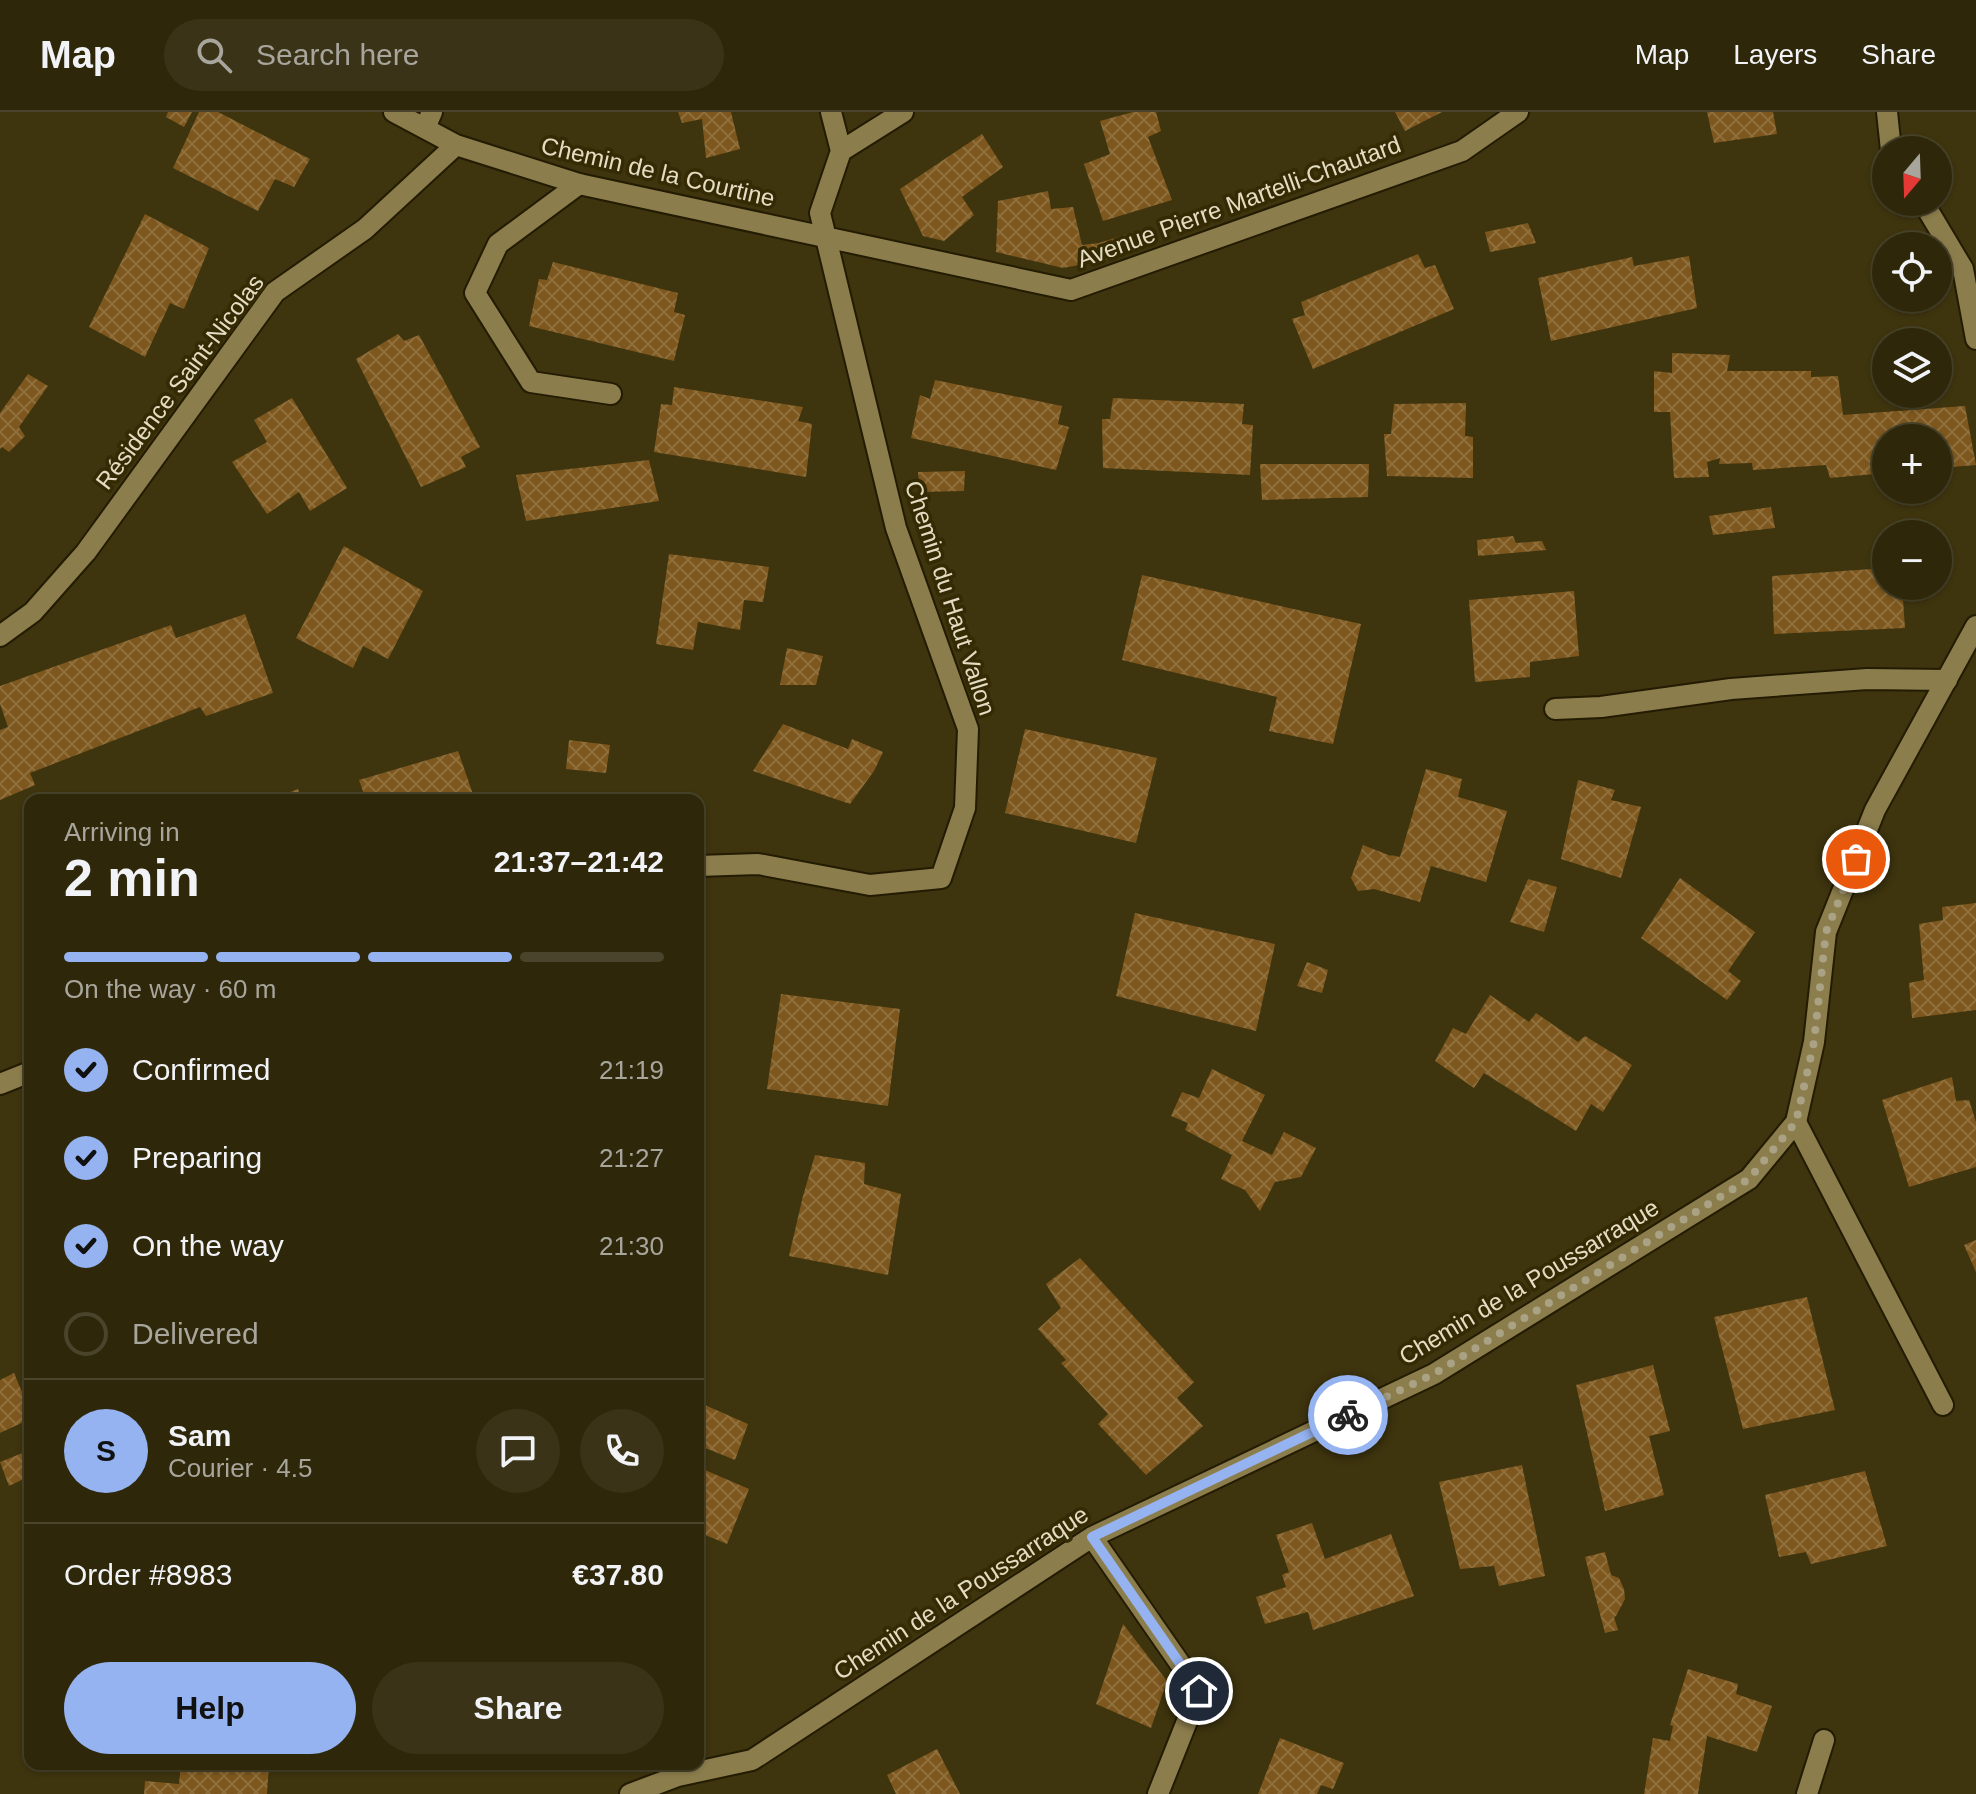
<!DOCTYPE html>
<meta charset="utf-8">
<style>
:root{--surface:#2e270a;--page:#3a3318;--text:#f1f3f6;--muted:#a7a59c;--line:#49442b;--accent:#95b2f1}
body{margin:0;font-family:Helvetica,sans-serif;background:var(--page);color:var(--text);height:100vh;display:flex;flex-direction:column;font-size:30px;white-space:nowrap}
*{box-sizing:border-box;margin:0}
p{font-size:26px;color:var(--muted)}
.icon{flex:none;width:44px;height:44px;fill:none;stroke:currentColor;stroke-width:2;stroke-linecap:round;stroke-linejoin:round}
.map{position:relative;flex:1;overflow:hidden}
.details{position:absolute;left:24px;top:682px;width:680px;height:976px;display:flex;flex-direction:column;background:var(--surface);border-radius:16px;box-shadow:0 2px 6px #0004,0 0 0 2px var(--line)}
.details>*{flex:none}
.needle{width:52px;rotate:199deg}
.tools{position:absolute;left:1872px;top:24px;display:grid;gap:16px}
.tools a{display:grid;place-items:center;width:80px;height:80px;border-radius:50%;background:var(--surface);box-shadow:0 2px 6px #0004,0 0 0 2px var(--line);font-size:40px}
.pin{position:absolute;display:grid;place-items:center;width:68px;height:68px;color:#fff;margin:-34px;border:4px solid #fff;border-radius:50%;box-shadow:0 2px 8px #0007}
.courier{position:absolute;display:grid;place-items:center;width:80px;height:80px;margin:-40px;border:6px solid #95b2f1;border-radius:50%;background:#fff;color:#222;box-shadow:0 2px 10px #0007}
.overview em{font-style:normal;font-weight:700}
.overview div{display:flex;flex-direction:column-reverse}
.overview{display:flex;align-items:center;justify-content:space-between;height:136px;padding:0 40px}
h1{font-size:52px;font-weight:700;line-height:60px}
.bar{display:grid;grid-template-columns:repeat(4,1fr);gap:12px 8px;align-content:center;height:96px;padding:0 40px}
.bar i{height:10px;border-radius:6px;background:var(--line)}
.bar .active{background:var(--accent)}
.bar p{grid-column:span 4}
.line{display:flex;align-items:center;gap:20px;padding:0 40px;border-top:2px solid var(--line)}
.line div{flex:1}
.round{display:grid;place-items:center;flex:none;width:84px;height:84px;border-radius:42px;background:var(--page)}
ol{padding:0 40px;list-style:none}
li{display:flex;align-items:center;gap:24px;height:88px}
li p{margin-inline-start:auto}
li .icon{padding:8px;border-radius:50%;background:var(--accent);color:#111;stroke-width:4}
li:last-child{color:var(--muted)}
li i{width:44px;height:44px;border:4px solid var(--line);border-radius:50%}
.primary-button{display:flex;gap:16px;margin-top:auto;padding:16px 40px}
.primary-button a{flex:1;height:92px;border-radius:48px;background:var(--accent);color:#111;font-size:32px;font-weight:700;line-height:92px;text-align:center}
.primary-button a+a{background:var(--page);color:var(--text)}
header{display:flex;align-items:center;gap:48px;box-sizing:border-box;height:112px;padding:0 40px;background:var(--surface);border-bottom:2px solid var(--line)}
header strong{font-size:38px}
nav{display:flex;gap:44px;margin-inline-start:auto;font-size:28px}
.search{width:560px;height:72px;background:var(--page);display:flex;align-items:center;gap:20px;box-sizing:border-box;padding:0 28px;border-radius:44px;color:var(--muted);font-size:30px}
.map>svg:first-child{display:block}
.building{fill:url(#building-cross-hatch)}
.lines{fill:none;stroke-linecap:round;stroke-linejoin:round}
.service-casing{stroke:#231c03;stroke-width:24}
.minor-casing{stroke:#231c03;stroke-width:24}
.service{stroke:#8c7d4c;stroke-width:20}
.minor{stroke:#8c7d4c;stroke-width:20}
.done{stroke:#aaa284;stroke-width:8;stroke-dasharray:0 14.4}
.route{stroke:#95b2f1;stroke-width:10}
.labels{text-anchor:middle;stroke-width:7;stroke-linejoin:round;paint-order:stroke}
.street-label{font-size:24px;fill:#e4ddc3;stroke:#342a03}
</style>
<header>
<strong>Map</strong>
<div class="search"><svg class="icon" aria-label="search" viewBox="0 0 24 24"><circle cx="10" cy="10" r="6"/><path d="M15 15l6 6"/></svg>Search here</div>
<nav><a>Map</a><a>Layers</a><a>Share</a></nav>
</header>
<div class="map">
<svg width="1976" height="1682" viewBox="0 0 1976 1682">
<defs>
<pattern id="building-cross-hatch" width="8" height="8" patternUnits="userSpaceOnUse" patternTransform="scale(2)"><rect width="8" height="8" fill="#7d571d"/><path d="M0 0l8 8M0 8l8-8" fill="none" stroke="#8f6f3c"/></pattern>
</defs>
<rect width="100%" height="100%" fill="#3e340e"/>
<path class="building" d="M 168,0 L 192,0 L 184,15 L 166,5 Z
M 199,0 L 218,0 L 310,47 L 294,75 L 275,67 L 258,99 L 173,56 Z
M 678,0 L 731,0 L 740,37 L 706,46 L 702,7 L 682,11 Z
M 1133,0 L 1156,0 L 1161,19 L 1148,25 L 1172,88 L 1103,109 L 1084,52 L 1110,42 L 1100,9 Z
M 1395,0 L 1442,0 L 1405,19 Z
M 1707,0 L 1773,0 L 1777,22 L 1714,31 Z
M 982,22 L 1003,55 L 962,85 L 974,103 L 944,129 L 923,124 L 900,77 Z
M 1048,79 L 1051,97 L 1073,95 L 1082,133 L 1099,131 L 1151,115 L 1153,131 L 1105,148 L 1063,156 L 996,140 L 998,89 Z
M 145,102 L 209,136 L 184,197 L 170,191 L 145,245 L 89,215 Z
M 1528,111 L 1536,131 L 1490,140 L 1485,120 Z
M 1418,142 L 1425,156 L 1435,153 L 1454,197 L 1313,257 L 1292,207 L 1305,203 L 1301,190 Z
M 1689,144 L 1697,196 L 1551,229 L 1538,166 L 1632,145 L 1634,154 Z
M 553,150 L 678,181 L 674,200 L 685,203 L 674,249 L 529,214 L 539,167 L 547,168 Z
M 398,222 L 404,229 L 419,223 L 480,335 L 461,345 L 466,355 L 421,375 L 356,247 Z
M 1672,241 L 1730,243 L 1727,259 L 1811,259 L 1811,265 L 1838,264 L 1843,303 L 1965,294 L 1976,353 L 1938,356 L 1938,326 L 1886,326 L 1886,361 L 1830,366 L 1826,353 L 1753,358 L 1752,351 L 1719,352 L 1720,346 L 1707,350 L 1709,365 L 1674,366 L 1670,300 L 1654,300 L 1654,259 L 1672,261 Z
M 28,262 L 48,274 L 19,315 L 25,324 L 9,340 L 2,335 L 0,337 L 0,301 Z
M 935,268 L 1062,294 L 1058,312 L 1069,315 L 1056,358 L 911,326 L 920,283 L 930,287 Z
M 674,275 L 803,295 L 798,309 L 812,312 L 806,365 L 654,340 L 661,292 L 672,293 Z
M 292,286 L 347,376 L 310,399 L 299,380 L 267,402 L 232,350 L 267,330 L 254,308 Z
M 1113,286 L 1244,292 L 1242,312 L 1253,313 L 1250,363 L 1103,356 L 1102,307 L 1110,307 Z
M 1466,291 L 1465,324 L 1473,325 L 1473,366 L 1387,364 L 1384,322 L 1391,322 L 1394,292 Z
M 649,348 L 659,389 L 526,409 L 516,363 Z
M 1260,352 L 1369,352 L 1368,385 L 1262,388 Z
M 965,359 L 964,379 L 920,380 L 918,360 Z
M 1771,395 L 1775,416 L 1713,423 L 1709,404 Z
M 1513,424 L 1516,431 L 1542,429 L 1546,438 L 1478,444 L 1477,428 Z
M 344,434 L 423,479 L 388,547 L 363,534 L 353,556 L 296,526 Z
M 669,442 L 769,455 L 763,490 L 744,488 L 740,518 L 698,510 L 693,538 L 656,532 Z
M 1886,456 L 1886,474 L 1902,474 L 1905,516 L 1774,522 L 1772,464 Z
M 1142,463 L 1361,512 L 1333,632 L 1269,619 L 1277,585 L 1122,548 Z
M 1574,479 L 1579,544 L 1530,550 L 1530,565 L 1475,570 L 1469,488 Z
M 245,502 L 273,581 L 206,604 L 200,595 L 30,661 L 35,673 L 0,688 L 0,618 L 8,615 L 0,592 L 0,574 L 171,513 L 176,526 Z
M 787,536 L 823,544 L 816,573 L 780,573 Z
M 783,612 L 848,637 L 852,627 L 883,640 L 874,659 L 850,692 L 753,659 Z
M 1025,617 L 1157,646 L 1136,731 L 1005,701 Z
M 569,628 L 610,633 L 606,661 L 566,657 Z
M 458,639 L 475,688 L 366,688 L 359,668 Z
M 1426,657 L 1462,667 L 1458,685 L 1507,699 L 1486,770 L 1431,754 L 1420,790 L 1374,777 L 1358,779 L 1351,766 L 1363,733 L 1391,744 L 1391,743 L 1400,745 Z
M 1578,668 L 1615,678 L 1611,688 L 1641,695 L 1621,766 L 1561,747 Z
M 298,677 L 302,688 L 270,688 Z
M 1680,766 L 1755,820 L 1728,859 L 1741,869 L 1727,888 L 1641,826 Z
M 1528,767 L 1557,775 L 1544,820 L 1510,810 Z
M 1976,791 L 1976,898 L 1912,906 L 1909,871 L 1924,868 L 1919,812 L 1943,808 L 1942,795 Z
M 1135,801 L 1275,832 L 1256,919 L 1116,884 Z
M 1307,850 L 1328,858 L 1322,881 L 1297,874 Z
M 781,882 L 900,897 L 888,994 L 767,977 Z
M 1490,883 L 1529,910 L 1536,901 L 1578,930 L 1585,924 L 1632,953 L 1603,1000 L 1591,992 L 1576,1019 L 1484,961 L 1474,976 L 1435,949 L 1453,916 L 1466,922 Z
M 1212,957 L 1265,983 L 1242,1029 L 1272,1043 L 1284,1020 L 1316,1036 L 1301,1065 L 1275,1070 L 1260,1099 L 1245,1078 L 1221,1067 L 1232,1043 L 1185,1018 L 1188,1011 L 1171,1004 L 1182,980 L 1199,986 Z
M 1952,965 L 1956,989 L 1969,988 L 1976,1010 L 1976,1055 L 1909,1075 L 1882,988 Z
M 815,1043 L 865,1051 L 864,1072 L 901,1082 L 888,1163 L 789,1144 L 803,1084 Z
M 698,1119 L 703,1119 L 700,1144 L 698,1144 Z
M 1976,1128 L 1976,1160 L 1964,1133 Z
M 1080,1146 L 1194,1270 L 1177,1286 L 1203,1314 L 1146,1363 L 1098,1312 L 1108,1302 L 1061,1251 L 1066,1248 L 1038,1217 L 1061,1196 L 1046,1172 Z
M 1807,1185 L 1835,1298 L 1743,1317 L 1714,1205 Z
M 1653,1253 L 1670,1319 L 1649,1324 L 1664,1383 L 1605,1399 L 1576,1273 Z
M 14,1261 L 30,1299 L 30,1307 L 0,1321 L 0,1268 Z
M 698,1290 L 748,1312 L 735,1348 L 698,1333 Z
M 30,1338 L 30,1364 L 9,1374 L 0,1350 Z
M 1522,1353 L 1545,1464 L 1499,1474 L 1494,1454 L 1460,1457 L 1439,1370 Z
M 698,1355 L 749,1377 L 727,1432 L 698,1420 Z
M 1865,1359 L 1887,1434 L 1811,1452 L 1806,1440 L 1779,1445 L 1765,1383 Z
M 1312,1411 L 1325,1447 L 1391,1422 L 1414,1484 L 1313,1518 L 1308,1500 L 1265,1512 L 1256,1485 L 1286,1475 L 1282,1463 L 1289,1460 L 1276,1423 Z
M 1605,1440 L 1611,1463 L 1619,1466 L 1624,1477 L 1625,1487 L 1616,1504 L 1614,1505 L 1618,1518 L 1605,1521 L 1585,1445 Z
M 1123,1512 L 1167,1569 L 1151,1616 L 1096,1592 Z
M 1688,1557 L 1738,1572 L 1736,1582 L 1772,1594 L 1757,1640 L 1707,1624 L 1698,1682 L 1644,1682 L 1653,1626 L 1670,1629 L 1673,1614 L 1670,1613 Z
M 1280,1626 L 1344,1651 L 1333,1677 L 1321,1673 L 1317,1682 L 1258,1682 Z
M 937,1637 L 960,1682 L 896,1682 L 887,1663 Z
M 181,1652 L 269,1652 L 267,1682 L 144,1682 L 145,1669 L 179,1672 Z"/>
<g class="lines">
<defs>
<path id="service" d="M 425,16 L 432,0
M 579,72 L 498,132 L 475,181 L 531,270 L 611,282
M 1555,597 L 1601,595 L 1731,577 L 1867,567 L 1947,568
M 1796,1010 L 1943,1293
M 1807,1682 L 1824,1628"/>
<path id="minor" d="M 394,0 L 456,33 L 579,72 L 1071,178 L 1462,39 L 1518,0
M 831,0 L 841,39
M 1887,0 L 1891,38
M 1923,90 L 1963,157 L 1976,227
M 0,524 L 33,500 L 86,440 L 275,180 L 365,117 L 456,33
M 698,754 L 758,752 L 870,773 L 941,766 L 965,696 L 968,617 L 896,416 L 820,101 L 841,39 L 903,0
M 0,972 L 30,960
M 1092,1425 L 1199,1579 L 1158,1682
M 630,1682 L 678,1664 L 752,1648 L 1092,1425 L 1434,1262 L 1749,1067 L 1796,1010 L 1814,930 L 1826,820 L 1875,698 L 1976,514"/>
</defs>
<use href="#service" class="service-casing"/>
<use href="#minor" class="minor-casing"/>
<use href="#service" class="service"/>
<use href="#minor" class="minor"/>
</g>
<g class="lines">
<path class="done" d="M 1348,1303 L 1434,1262 L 1749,1067 L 1796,1010 L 1814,930 L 1826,820 L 1856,747"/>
<path class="route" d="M 1199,1579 L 1092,1425 L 1348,1303"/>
</g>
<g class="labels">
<g class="street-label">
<text transform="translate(658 60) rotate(13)" y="8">Chemin de la Courtine</text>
<text transform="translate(1239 90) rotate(-20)" y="8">Avenue Pierre Martelli-Chautard</text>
<text transform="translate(180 270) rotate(-53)" y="8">Résidence Saint-Nicolas</text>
<text transform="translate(950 486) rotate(72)" y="8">Chemin du Haut Vallon</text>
<text transform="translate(1529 1170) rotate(-31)" y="8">Chemin de la Poussarraque</text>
<text transform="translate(961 1481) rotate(-33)" y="8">Chemin de la Poussarraque</text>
</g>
</g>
</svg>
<div class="tools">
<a><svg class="needle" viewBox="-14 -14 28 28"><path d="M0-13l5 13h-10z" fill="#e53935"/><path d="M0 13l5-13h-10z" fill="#a7a59c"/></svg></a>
<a><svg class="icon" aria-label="locate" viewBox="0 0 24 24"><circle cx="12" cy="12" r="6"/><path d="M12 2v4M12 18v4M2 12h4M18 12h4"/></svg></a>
<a><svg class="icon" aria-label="layers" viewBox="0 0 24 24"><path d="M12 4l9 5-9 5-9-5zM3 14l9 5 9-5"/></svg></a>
<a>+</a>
<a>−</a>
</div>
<div class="pin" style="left:1856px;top:747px;background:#ea580c"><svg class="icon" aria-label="bag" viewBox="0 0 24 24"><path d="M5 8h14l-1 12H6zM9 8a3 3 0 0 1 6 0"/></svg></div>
<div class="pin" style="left:1199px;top:1579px;background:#1f2937"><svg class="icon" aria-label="home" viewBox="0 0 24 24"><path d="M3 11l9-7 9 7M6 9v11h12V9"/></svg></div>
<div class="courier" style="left:1348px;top:1303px"><svg class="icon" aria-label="bike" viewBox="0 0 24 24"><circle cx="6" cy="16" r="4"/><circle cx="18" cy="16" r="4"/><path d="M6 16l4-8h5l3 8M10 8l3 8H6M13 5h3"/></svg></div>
<section class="details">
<div class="overview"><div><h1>2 min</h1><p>Arriving in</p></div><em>21:37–21:42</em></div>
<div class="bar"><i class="active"></i><i class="active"></i><i class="active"></i><i></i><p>On the way · 60 m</p></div>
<ol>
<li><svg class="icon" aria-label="check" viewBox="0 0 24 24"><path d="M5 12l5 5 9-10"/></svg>Confirmed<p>21:19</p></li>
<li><svg class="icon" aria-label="check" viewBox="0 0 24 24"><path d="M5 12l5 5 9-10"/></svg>Preparing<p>21:27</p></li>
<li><svg class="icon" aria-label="check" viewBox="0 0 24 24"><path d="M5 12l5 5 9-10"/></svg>On the way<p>21:30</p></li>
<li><i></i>Delivered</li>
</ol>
<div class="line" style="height:144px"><b class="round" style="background:var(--accent);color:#111">S</b><div><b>Sam</b><p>Courier · 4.5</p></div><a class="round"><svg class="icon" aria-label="chat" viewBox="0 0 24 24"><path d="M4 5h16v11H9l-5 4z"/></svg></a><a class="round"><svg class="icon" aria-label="phone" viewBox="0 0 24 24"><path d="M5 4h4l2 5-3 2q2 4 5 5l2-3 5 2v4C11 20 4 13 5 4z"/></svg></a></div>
<div class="line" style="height:104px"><div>Order #8983</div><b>€37.80</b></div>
<div class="primary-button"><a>Help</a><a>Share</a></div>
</section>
</div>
